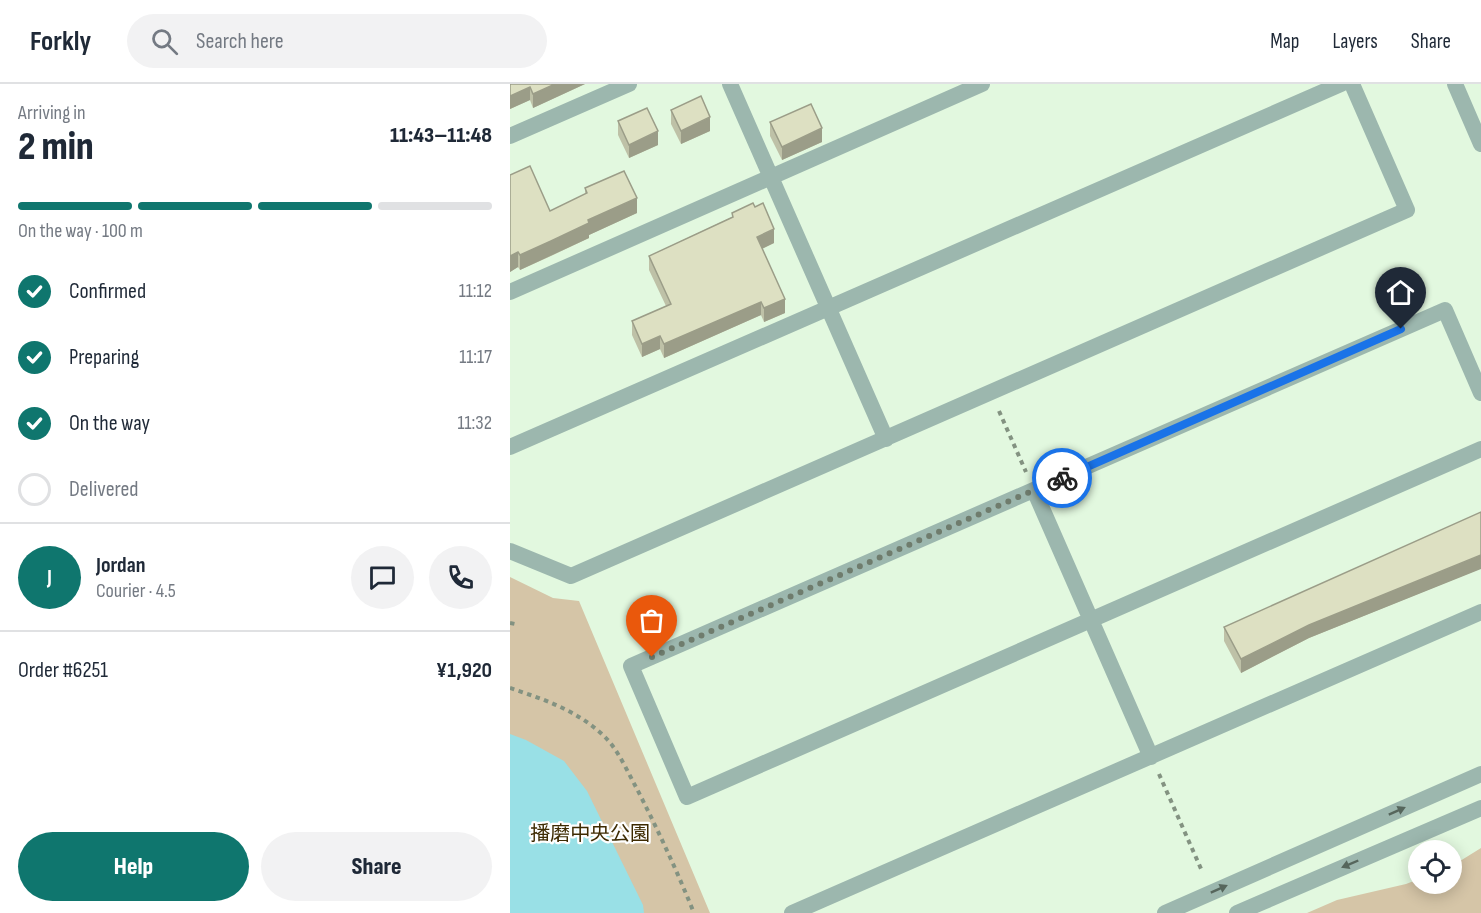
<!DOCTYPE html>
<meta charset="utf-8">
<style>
:root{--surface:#fff;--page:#f2f2f3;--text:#1f2937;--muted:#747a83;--line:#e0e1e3;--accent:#0f766e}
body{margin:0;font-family:"Sofia Sans Condensed","Noto Sans JP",sans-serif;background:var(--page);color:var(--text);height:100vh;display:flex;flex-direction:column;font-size:22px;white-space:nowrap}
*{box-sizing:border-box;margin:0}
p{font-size:20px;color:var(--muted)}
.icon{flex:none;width:33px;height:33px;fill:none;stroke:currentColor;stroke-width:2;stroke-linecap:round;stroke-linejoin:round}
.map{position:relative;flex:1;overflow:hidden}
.panel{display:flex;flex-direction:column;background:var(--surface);width:510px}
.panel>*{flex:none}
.controls{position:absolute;left:898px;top:756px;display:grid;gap:12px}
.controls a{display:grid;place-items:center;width:54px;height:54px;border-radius:50%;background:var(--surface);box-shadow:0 3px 15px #0003;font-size:30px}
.pin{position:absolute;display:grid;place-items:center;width:51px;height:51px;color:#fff;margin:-62px -26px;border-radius:50% 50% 50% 0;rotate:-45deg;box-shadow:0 0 6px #0007}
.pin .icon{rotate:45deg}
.courier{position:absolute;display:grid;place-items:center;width:60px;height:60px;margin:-30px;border:4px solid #1a73e8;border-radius:50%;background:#fff;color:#222;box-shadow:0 2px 8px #0007}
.headline em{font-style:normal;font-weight:800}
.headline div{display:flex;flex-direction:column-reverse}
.headline{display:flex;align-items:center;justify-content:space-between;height:102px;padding:0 18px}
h1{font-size:39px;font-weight:800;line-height:45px}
.bar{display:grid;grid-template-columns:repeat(4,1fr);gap:9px 6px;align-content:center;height:72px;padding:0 18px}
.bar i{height:8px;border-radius:4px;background:var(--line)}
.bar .on{background:var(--accent)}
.bar p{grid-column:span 4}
.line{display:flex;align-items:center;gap:15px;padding:0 18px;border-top:2px solid var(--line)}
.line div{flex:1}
.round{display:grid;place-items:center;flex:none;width:63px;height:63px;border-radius:32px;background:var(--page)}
ol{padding:0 18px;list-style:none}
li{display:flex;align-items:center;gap:18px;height:66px}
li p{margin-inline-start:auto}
li .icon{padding:6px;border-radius:50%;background:var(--accent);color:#fff;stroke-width:4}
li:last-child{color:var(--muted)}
li i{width:33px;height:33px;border:3px solid var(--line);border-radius:50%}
.cta{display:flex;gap:12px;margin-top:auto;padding:12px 18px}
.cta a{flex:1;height:69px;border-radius:36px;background:var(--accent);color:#fff;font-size:24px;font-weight:800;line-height:69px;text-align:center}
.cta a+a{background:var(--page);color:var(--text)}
header{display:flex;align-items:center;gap:36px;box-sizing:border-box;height:84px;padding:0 30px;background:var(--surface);border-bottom:2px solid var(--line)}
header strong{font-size:28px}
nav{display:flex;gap:33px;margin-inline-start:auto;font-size:21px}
.search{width:420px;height:54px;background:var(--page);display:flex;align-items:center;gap:15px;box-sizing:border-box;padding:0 21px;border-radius:33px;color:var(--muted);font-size:22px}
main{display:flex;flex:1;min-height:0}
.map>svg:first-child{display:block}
.green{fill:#d5c5a7}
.water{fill:#99e0e6}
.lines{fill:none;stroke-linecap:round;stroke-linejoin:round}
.path{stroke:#839281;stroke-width:4;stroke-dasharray:4.5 4.5;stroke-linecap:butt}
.minor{stroke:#9cb7ae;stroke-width:16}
.tertiary{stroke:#9cb7ae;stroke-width:16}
.wall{fill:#bec1a7}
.shaded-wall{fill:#9b9d88}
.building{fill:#dde0c2;stroke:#9b9d88;stroke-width:1.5}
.oneway{fill:#56665c}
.done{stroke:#6f7c6d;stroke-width:6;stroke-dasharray:0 10.8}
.route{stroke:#1a73e8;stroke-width:8}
.labels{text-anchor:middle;stroke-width:4.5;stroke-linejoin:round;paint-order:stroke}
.park-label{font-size:20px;fill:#3e2b02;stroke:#fefefe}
</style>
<header>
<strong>Forkly</strong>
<div class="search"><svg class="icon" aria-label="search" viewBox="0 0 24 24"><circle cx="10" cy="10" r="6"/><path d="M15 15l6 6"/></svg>Search here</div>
<nav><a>Map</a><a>Layers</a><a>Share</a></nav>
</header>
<main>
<section class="panel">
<div class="headline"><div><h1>2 min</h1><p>Arriving in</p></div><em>11:43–11:48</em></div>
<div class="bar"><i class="on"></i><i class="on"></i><i class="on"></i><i></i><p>On the way · 100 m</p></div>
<ol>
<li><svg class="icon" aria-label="check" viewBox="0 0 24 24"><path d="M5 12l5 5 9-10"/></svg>Confirmed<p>11:12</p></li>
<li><svg class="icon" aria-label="check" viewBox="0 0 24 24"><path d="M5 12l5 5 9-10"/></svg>Preparing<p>11:17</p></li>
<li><svg class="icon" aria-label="check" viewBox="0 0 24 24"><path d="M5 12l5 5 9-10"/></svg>On the way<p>11:32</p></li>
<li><i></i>Delivered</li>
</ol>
<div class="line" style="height:108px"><b class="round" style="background:var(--accent);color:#fff">J</b><div><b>Jordan</b><p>Courier · 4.5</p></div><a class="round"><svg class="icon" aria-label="chat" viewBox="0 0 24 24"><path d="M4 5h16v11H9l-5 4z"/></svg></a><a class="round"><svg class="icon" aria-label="phone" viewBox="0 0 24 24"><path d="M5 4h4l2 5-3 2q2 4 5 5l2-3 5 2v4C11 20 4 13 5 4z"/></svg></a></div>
<div class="line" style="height:78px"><div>Order #6251</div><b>¥1,920</b></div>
<div class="cta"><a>Help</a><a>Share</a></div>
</section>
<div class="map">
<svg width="971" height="829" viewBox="0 0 971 829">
<rect width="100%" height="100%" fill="#e2f8df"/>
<path class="green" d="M 0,493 L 43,514 L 69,517 L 200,829 L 0,829 Z
M 971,764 L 971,829 L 797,829 L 827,816 L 896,800 L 909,795 L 909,800 L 942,800 L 942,782 Z"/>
<path class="water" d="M 0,650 L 16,656 L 54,677 L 77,707 L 133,821 L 134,829 L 0,829 Z"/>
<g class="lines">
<path class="path" d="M 489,327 L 516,388
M 0,539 L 5,540
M 0,604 C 33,615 66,626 93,651 C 108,665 117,687 127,705 C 148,746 167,787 184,829
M 649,690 L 692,787"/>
<path class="minor" d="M 220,0 L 376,355
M 0,52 L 119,0
M 0,208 L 472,0
M 971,309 L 935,226 L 121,582 L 177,713 L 971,365
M 0,363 L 831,0
M 524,406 L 641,673
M 0,467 L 61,492 L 897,126 L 842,0
M 282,829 L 971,528"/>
<path class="tertiary" d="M 945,0 L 971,60
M 655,829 L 971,690
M 727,829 L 971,724"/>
</g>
<path class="wall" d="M 0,0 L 75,0 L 23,24 L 20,16 L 0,25 Z
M 161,26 L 200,47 L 171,60 L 161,40 Z
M 108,37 L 148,61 L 119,74 L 108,51 Z
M 260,38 L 312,58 L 272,76 L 260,52 Z
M 0,91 L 40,127 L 75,110 L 75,104 L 127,129 L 79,151 L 79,154 L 41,172 L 10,186 L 8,183 L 0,188 Z
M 222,129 L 264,159 L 252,165 L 275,229 L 254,238 L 251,231 L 154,274 L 150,265 L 132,273 L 122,251 L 122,237 L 156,222 L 139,186 L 139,172 L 222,133 Z
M 967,486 L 799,554 L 731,589 L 714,557 L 714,543 Z"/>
<path class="shaded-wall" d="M 45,0 L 75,0 L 23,24 L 23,10 Z
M 20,3 L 20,16 L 0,25 L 0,12 Z
M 200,33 L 200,47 L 171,60 L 171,47 Z
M 312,44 L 312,58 L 272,76 L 272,63 Z
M 148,47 L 148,61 L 119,74 L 119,61 Z
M 127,114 L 127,129 L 79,151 L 79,154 L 10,186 L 10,171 L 78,136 Z
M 264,145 L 264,159 L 247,167 L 247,153 Z
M 8,168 L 8,183 L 0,188 L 0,172 Z
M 275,215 L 275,229 L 254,238 L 254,224 Z
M 251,218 L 251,231 L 154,274 L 154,260 Z
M 150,252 L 150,265 L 132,273 L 132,260 Z
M 971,471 L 971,485 L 799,554 L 731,589 L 731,575 L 799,541 Z"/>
<path class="building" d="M 0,0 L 45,0 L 23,10 L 20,3 L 0,12 Z
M 191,12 L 200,33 L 171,47 L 161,26 Z
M 301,20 L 312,44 L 272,63 L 260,38 Z
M 137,24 L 148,47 L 119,61 L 108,37 Z
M 20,82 L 40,127 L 77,109 L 75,104 L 114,87 L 127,114 L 78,136 L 79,139 L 41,157 L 10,171 L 8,168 L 0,172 L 0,91 Z
M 243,119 L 245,123 L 253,119 L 264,145 L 247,153 L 275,215 L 254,224 L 251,218 L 154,260 L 150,252 L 132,260 L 122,237 L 161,220 L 139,172 L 223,133 L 222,129 Z
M 971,428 L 971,471 L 799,541 L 731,575 L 714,543 Z"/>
<defs><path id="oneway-solid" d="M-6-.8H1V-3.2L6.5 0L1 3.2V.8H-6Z" transform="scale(1.5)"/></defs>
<g class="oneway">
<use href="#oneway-solid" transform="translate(887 727) rotate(-24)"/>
<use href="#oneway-solid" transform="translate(840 780) rotate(157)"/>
<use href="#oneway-solid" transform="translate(709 805) rotate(-24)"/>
</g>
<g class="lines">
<path class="done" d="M 142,573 L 552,394"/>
<path class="route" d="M 552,394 L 891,245"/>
</g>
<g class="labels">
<g class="park-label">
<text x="80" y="756">播磨中央公園</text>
</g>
</g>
</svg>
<div class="controls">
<a><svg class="icon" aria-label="locate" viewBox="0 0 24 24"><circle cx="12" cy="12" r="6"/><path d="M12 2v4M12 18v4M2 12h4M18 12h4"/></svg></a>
</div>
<div class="pin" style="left:142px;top:573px;background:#ea580c"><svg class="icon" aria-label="bag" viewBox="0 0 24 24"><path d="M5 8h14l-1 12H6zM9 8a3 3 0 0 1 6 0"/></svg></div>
<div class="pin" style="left:891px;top:245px;background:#1f2937"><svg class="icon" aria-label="home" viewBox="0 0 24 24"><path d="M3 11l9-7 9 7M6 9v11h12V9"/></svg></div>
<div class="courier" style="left:552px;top:394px"><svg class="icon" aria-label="bike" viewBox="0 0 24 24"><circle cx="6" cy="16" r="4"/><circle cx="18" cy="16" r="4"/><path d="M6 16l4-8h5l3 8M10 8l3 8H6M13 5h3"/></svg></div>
</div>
</main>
